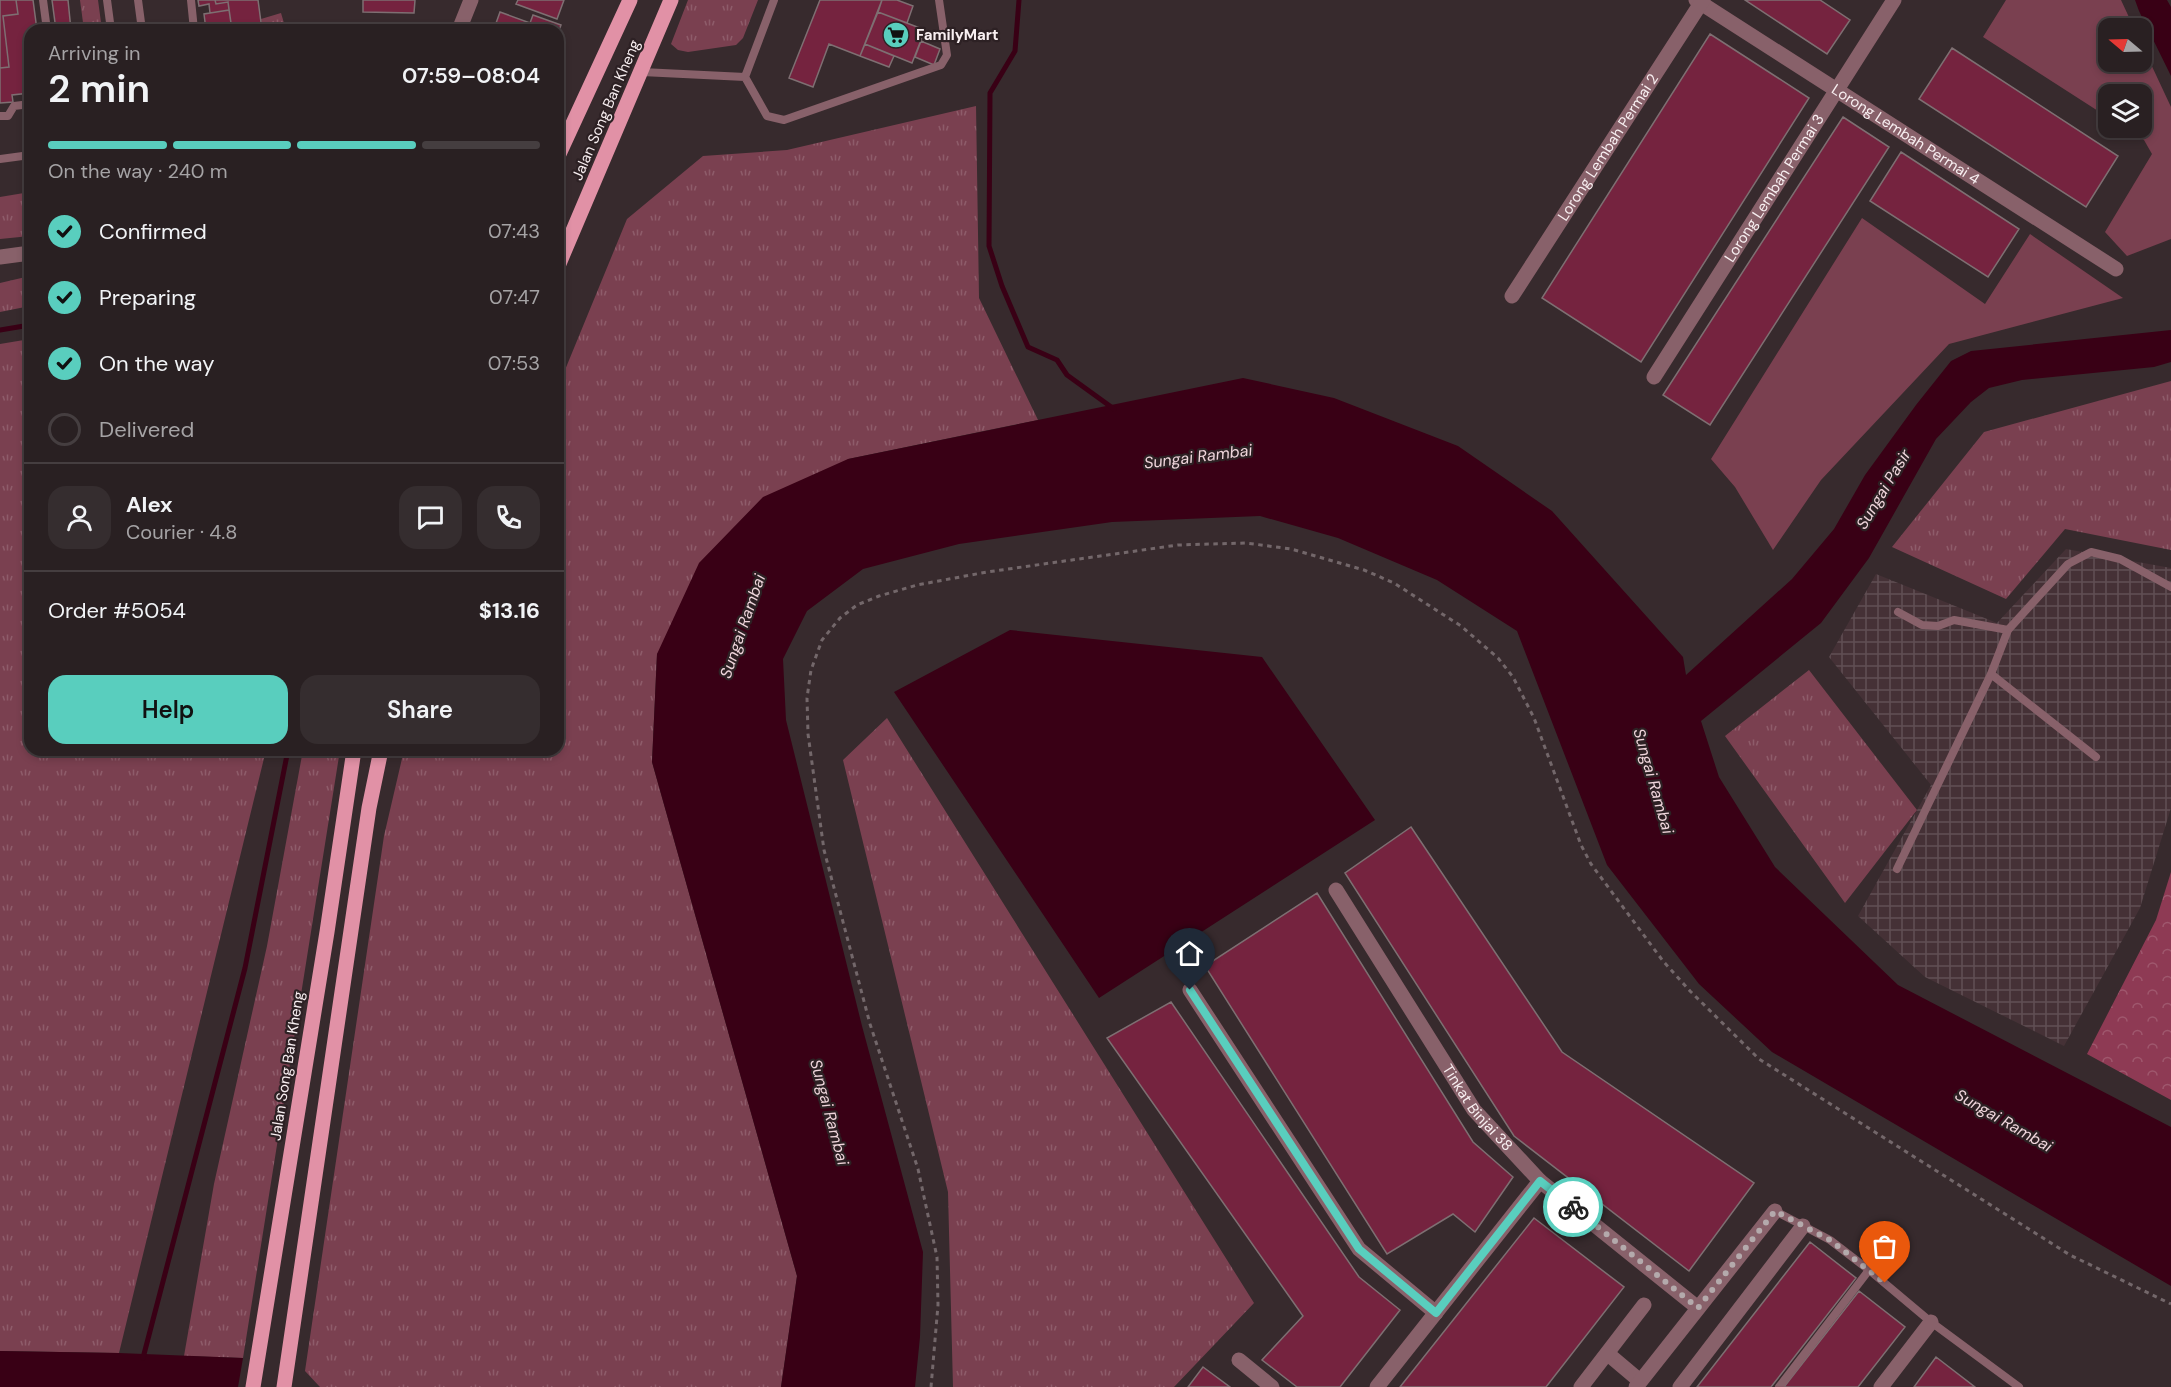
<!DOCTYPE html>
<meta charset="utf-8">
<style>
:root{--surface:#292022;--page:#352d2f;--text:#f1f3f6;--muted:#a5a3a5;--line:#453e40;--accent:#59cebe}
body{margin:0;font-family:"DM Sans",sans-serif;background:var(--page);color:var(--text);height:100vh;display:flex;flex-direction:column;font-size:22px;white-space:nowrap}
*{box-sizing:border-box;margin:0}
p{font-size:20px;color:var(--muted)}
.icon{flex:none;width:33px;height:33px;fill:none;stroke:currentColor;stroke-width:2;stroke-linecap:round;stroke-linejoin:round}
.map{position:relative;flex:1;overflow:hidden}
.details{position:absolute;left:24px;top:24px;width:540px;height:732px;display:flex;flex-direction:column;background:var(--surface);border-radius:18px;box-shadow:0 3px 9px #0003,0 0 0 2px var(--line)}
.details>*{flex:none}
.needle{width:39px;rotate:289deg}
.tools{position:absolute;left:2098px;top:18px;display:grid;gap:12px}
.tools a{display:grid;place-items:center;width:54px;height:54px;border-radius:12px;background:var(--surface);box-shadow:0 3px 9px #0003,0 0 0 2px var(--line);font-size:30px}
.pin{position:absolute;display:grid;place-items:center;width:51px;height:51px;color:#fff;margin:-62px -26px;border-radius:50% 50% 50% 0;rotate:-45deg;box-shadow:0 0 6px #0007}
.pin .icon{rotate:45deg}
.courier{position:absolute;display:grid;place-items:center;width:60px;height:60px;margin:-30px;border:4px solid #59cebe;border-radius:50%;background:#fff;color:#222;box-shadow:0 2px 8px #0007}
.overview em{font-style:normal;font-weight:600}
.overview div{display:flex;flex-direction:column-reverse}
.overview{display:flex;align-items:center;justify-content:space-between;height:102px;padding:0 24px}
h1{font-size:39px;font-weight:600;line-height:45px}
.bar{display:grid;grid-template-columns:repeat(4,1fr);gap:9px 6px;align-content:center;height:72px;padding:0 24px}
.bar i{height:8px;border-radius:4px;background:var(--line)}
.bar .active{background:var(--accent)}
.bar p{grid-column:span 4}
.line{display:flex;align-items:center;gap:15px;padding:0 24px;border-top:2px solid var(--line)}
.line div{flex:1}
.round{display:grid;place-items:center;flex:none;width:63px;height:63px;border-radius:18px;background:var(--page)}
ol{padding:0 24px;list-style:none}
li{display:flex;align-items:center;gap:18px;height:66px}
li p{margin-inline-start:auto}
li .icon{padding:6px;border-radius:50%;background:var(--accent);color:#111;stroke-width:4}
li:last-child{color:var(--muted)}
li i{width:33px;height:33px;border:3px solid var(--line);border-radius:50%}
.primary-button{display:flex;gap:12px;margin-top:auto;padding:12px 24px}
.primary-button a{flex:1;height:69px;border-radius:18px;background:var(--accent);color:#111;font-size:24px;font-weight:600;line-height:69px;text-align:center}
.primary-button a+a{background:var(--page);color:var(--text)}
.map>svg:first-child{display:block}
.industrial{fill:url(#industrial-grid)}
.grass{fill:url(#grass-tufts)}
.forest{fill:url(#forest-crowns)}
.green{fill:#7a4050}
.water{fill:#390015}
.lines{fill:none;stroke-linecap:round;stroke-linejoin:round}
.stream{stroke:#390015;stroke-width:5}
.building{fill:#75233f;stroke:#7e6f72;stroke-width:1.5}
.path{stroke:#73676a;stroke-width:3;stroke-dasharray:4.5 4.5;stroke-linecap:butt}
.service{stroke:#88616a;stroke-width:8}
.minor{stroke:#88616a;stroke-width:15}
.tertiary{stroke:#88616a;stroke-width:15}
.primary{stroke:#e191a6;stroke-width:15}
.done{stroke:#b4aaac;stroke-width:6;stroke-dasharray:0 10.8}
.route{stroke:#59cebe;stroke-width:8}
.labels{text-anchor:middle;stroke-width:4.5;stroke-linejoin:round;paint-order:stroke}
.poi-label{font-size:15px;font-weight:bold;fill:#f8eff1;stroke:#2d2124;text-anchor:start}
.street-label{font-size:15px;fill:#f8eff1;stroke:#2d2124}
.water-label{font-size:16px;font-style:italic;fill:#efd5db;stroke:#2d2124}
</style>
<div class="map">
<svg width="2171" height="1387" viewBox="0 0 2171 1387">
<defs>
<pattern id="industrial-grid" width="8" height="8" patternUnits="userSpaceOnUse" patternTransform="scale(1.5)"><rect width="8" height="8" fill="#453136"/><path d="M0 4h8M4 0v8" fill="none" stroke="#614f54"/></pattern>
<pattern id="grass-tufts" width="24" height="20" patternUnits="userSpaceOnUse" patternTransform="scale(1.5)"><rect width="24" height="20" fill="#7a4050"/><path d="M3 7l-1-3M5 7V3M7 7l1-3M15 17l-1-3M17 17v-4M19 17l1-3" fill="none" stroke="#8e5c6a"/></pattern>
<pattern id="forest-crowns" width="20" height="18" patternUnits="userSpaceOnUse" patternTransform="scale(1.5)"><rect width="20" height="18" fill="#8e3a54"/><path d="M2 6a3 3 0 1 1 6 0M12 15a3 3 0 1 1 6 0" fill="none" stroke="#9f576d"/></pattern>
</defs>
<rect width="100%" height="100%" fill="#372a2d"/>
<path class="industrial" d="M 2066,549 L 2171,568 L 2171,808 L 2140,908 L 2064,1046 L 1925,977 L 1858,916 L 1931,785 L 1829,657 L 1876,574 L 1997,623 Z"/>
<path class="grass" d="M 80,0 L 98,0 L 102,30 L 84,30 Z
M 688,0 L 758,0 L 743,38 L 736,45 L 688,52 L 678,50 L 671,44 Z
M 281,13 L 286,30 L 262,30 L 261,19 Z
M 976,106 L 979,298 L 1038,420 L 848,459 L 657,654 L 652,762 L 797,1276 L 781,1387 L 320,1387 L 305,1371 L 384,836 L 404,750 L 558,750 L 558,387 L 627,219 L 703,156 L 787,150 Z
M 30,192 L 30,236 L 0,239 L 0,197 Z
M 30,276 L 30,306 L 0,312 L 0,283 Z
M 30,339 L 30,750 L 266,750 L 119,1353 L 0,1351 L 0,344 Z
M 2171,381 L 2171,550 L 2065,529 L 2006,599 L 1892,547 L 1984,432 Z
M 1809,670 L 1917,810 L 1845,903 L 1725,736 Z
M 887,718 L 1254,1303 L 1174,1387 L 953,1387 L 948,1192 L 843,760 Z
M 303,750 L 340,750 L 243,1358 L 184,1356 L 214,1184 L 267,946 Z"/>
<path class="forest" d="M 2171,872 L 2171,1100 L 2087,1054 L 2156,920 Z"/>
<path class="green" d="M 2006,0 L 2121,0 L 2134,28 L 2109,28 L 2109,62 L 2142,62 L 2142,45 L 2171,107 L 2171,239 L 2127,256 L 2105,232 L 2152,154 L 2144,140 L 2124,128 L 2142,128 L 2142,94 L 2109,94 L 2109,118 L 1983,37 Z
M 1862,218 L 1985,304 L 2030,234 L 2123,298 L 1949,344 L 1821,480 L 1773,550 L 1735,487 L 1711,459 Z"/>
<path class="water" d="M 2135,0 L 2167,0 L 2171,7 L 2171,76 L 2139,11 Z
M 2171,330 L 2171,362 L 2154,367 L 2022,380 L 1989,388 L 1971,402 L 1936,439 L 1869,558 L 1821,623 L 1701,721 L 1719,777 L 1775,867 L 1898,985 L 2171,1127 L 2171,1286 L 1772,1052 L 1699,984 L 1607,865 L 1517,631 L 1437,580 L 1338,538 L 1260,516 L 1112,522 L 959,544 L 863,569 L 807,611 L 783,659 L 786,720 L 862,1026 L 923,1252 L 920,1337 L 915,1387 L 781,1387 L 797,1276 L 652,762 L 657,654 L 699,563 L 763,497 L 848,459 L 1243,378 L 1334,398 L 1458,446 L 1552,511 L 1683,657 L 1686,675 L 1792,579 L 1834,529 L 1865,475 L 1916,405 L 1951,361 L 1971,351 Z
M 1010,630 L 1262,657 L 1375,820 L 1099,998 L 894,692 Z
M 0,1351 L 119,1353 L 243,1358 L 238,1387 L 0,1387 Z"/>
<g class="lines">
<path class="stream" d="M 1019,0 L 1015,51 L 990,93 L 989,246 L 1002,286 L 1028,347 L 1057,360 L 1067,375 L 1114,409
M 0,330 L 30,325
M 143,1358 L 245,968 L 288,750"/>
</g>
<path class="building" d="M 0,0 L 16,0 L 18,14 L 3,16 L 9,67 L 0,68 Z
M 16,0 L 33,0 L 37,30 L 30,30 L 30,93 L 12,95 L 13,102 L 0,103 L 0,68 L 9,67 L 3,16 L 18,14 Z
M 52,0 L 68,0 L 71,30 L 56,30 Z
M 198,0 L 215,0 L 216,4 L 228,2 L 229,10 L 210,13 L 209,4 L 199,6 Z
M 215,0 L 258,0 L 262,30 L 232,30 L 228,2 L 216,4 Z
M 363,0 L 415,0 L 414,13 L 363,12 Z
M 518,0 L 564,0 L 557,19 L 516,4 Z
M 820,0 L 882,0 L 860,56 L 829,44 L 813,87 L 789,78 Z
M 882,0 L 897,0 L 913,6 L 907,23 L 878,12 Z
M 1745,0 L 1820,0 L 1850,20 L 1827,54 Z
M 229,10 L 232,30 L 206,30 L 204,14 Z
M 500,12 L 530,23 L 533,15 L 561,25 L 558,33 L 558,30 L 506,30 L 495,26 Z
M 878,12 L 925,30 L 912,63 L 865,44 Z
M 1710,34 L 1809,98 L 1641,362 L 1542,298 Z
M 921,41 L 940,49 L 934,65 L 915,57 Z
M 865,44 L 894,56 L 889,67 L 860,56 Z
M 1952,48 L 2118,156 L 2086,207 L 1919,99 Z
M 1843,117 L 1889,147 L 1710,425 L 1663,395 Z
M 1901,152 L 2019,229 L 1988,277 L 1870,201 Z
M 1411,827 L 1562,1052 L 1754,1183 L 1689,1271 L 1514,1136 L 1345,873 Z
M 1317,893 L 1473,1142 L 1513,1177 L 1475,1232 L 1453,1214 L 1387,1254 L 1205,966 Z
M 1171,1002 L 1359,1277 L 1400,1310 L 1340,1387 L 1297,1387 L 1262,1360 L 1303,1316 L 1107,1038 Z
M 1534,1218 L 1624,1287 L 1546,1387 L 1400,1387 Z
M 1810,1242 L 1856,1278 L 1771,1387 L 1697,1387 Z
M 1859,1291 L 1905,1327 L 1858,1387 L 1784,1387 Z
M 1936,1357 L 1975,1387 L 1914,1387 Z
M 1203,1367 L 1230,1387 L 1188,1387 Z"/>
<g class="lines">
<path class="path" d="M 931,1387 L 938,1305 L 937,1257 L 918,1169 L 870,1024 L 824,850 L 808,734 L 807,698 L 811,670 L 822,640 L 840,618 L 857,605 L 879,596 L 917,585 L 987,572 L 1178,545 L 1246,543 L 1291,549 L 1364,570 L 1394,583 L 1461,626 L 1498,658 L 1513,677 L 1534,718 L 1581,845 L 1591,864 L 1663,961 L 1690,991 L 1759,1059 L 2070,1255 L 2171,1304"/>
<path class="service" d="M 43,0 L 47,30
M 107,0 L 111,30
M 138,0 L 142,30
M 191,0 L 194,30
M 642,72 L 745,77
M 745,77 L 767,116 L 784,120 L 941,65 L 947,55 L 939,0
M 745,77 L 774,0
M 0,116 L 8,116 L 14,106 L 30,104
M 0,159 L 30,155
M 1898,612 L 1922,625 L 1938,626 L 1954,620 L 2008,630
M 1991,674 L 2096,757
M 1897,869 L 1991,674 L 2008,630 L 2068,564 L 2091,552 L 2120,559 L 2171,587
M 1775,1211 L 1830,1240 L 1869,1270 L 1931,1322 L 2019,1387
M 1779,1387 L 1869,1270"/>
<g class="minor">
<path id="s1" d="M 1696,0 L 2116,269"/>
<path d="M 459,30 L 471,0"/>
<path id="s2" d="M 1512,296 L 1703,0"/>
<path id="s3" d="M 1654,377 L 1894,0"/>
<path id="s4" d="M 1336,890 L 1474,1110 L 1540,1181 L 1698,1308"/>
<path d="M 1190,990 L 1359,1249 L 1436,1313"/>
<path d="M 1608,1354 L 1640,1381"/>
<path d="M 1239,1360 L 1272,1387"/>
<path d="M 1377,1387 L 1540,1181"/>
<path d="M 1581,1387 L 1644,1305"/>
<path d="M 1636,1387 L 1775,1211"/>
<path d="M 1680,1387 L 1803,1226"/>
<path d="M 1881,1387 L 1931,1322"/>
</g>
<path class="tertiary" d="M 0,257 L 30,253"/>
<path class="primary" d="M 558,156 L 630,0
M 558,266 L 671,0
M 253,1387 L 327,932 L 354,750
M 284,1387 L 369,808 L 381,750"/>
</g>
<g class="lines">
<path class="done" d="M 1573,1207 L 1698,1308 L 1775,1211 L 1830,1240 L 1885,1283"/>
<path class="route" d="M 1190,990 L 1359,1249 L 1436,1313 L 1540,1181 L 1573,1207"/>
</g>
<defs>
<symbol id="supermarket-disc" viewBox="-11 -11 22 22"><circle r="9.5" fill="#59cebe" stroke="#2d2124"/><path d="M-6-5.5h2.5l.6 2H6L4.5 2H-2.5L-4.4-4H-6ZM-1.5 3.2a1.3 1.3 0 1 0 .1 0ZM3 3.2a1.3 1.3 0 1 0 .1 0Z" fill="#111"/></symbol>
</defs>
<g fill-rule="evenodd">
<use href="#supermarket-disc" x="881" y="20" width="30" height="30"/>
</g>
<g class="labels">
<g class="poi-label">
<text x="916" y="40">FamilyMart</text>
</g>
<g class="street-label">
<text transform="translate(606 110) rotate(-67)" y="5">Jalan Song Ban Kheng</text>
<text dy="5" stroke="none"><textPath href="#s1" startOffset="249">Lorong Lembah Permai 4</textPath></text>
<text dy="5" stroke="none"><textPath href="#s2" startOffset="177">Lorong Lembah Permai 2</textPath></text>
<text dy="5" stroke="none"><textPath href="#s3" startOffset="224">Lorong Lembah Permai 3</textPath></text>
<text transform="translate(287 1066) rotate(-81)" y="5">Jalan Song Ban Kheng</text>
<text dy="5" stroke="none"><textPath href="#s4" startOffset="260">Tinkat Binjai 38</textPath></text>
</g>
<g class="water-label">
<text transform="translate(1198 456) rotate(-7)" y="6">Sungai Rambai</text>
<text transform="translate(1883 489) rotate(-59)" y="6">Sungai Pasir</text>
<text transform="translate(742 626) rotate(-71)" y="6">Sungai Rambai</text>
<text transform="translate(1654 781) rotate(74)" y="6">Sungai Rambai</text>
<text transform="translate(830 1112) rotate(75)" y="6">Sungai Rambai</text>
<text transform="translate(2004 1120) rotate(30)" y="6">Sungai Rambai</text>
</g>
</g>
</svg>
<div class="tools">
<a><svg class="needle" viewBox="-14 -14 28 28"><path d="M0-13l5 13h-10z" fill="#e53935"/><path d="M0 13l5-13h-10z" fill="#a5a3a5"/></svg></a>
<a><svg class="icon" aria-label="layers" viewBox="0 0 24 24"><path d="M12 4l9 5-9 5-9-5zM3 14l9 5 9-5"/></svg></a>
</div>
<div class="pin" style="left:1885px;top:1283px;background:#ea580c"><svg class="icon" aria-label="bag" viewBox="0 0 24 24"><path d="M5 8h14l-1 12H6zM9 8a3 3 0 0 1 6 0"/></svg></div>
<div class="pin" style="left:1190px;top:990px;background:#1f2937"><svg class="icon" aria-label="home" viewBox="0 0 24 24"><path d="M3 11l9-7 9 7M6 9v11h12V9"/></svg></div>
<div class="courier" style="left:1573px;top:1207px"><svg class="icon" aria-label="bike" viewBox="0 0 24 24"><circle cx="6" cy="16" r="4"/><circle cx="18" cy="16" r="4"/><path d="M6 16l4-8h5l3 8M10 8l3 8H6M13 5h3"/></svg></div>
<section class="details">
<div class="overview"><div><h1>2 min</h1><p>Arriving in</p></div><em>07:59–08:04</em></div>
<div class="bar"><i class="active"></i><i class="active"></i><i class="active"></i><i></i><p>On the way · 240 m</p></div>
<ol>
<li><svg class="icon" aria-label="check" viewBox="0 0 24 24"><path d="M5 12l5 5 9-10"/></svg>Confirmed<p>07:43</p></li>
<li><svg class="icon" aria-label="check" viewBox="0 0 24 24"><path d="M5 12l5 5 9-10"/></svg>Preparing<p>07:47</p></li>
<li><svg class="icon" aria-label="check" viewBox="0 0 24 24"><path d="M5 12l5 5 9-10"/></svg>On the way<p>07:53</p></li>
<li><i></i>Delivered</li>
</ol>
<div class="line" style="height:108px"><a class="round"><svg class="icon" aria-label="person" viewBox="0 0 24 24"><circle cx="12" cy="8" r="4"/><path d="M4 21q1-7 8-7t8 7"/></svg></a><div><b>Alex</b><p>Courier · 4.8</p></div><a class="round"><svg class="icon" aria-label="chat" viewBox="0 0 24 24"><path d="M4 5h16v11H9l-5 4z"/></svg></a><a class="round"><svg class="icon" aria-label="phone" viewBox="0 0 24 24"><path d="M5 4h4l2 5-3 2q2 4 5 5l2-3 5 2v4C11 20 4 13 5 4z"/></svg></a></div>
<div class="line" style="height:78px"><div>Order #5054</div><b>$13.16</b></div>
<div class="primary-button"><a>Help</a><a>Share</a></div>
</section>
</div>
